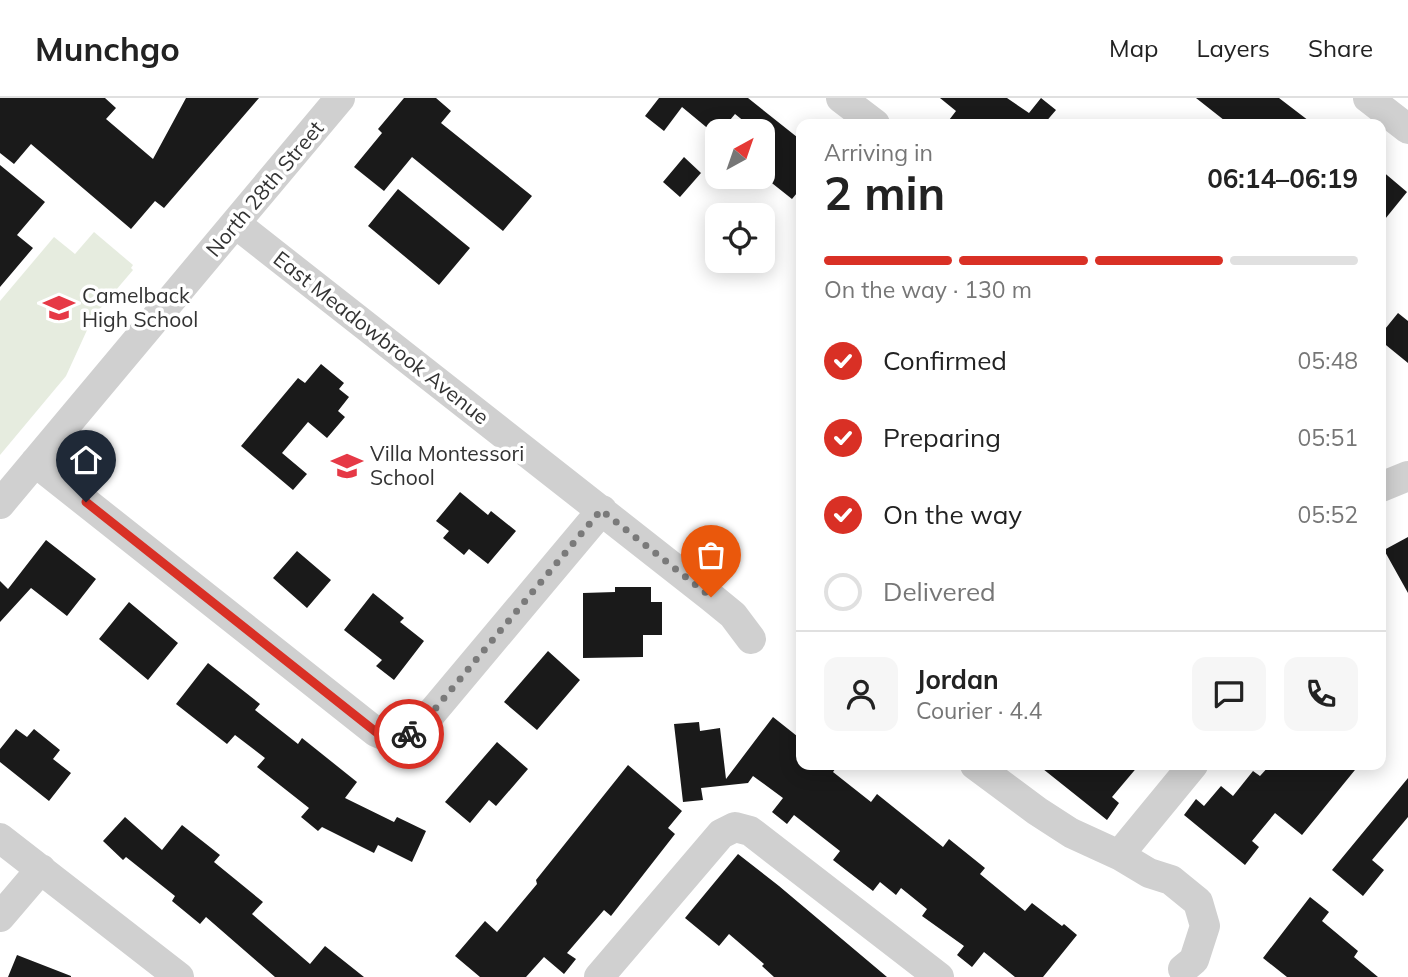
<!DOCTYPE html>
<meta charset="utf-8">
<style>
:root{--surface:#fff;--page:#f6f6f6;--text:#222;--muted:#767676;--line:#e0e0e0;--accent:#d93025}
body{margin:0;font-family:Mulish,sans-serif;background:var(--page);color:var(--text);height:100vh;display:flex;flex-direction:column;font-size:26px;white-space:nowrap}
*{box-sizing:border-box;margin:0}
p{font-size:23px;color:var(--muted)}
.icon{flex:none;width:38px;height:38px;fill:none;stroke:currentColor;stroke-width:2;stroke-linecap:round;stroke-linejoin:round}
.map{position:relative;flex:1;overflow:hidden}
.drawer{position:absolute;left:796px;top:21px;width:590px;height:651px;display:flex;flex-direction:column;background:var(--surface);border-radius:14px;box-shadow:0 4px 18px #0003}
.drawer>*{flex:none}
.needle{width:46px;rotate:40deg}
.buttons{position:absolute;left:705px;top:21px;display:grid;gap:14px}
.buttons a{display:grid;place-items:center;width:70px;height:70px;border-radius:14px;background:var(--surface);box-shadow:0 4px 18px #0003;font-size:35px}
.pin{position:absolute;display:grid;place-items:center;width:60px;height:60px;color:#fff;margin:-72px -30px;border-radius:50% 50% 50% 0;rotate:-45deg;box-shadow:0 0 7px #0007}
.pin .icon{rotate:45deg}
.courier{position:absolute;display:grid;place-items:center;width:70px;height:70px;margin:-35px;border:5px solid #d93025;border-radius:50%;background:#fff;color:#222;box-shadow:0 2px 9px #0007}
.overview em{font-style:normal;font-weight:700}
.overview div{display:flex;flex-direction:column-reverse}
.overview{display:flex;align-items:center;justify-content:space-between;height:119px;padding:0 28px}
h1{font-size:46px;font-weight:700;line-height:52px}
.bar{display:grid;grid-template-columns:repeat(4,1fr);gap:10px 7px;align-content:center;height:84px;padding:0 28px}
.bar i{height:9px;border-radius:5px;background:var(--line)}
.bar .on{background:var(--accent)}
.bar p{grid-column:span 4}
.line{display:flex;align-items:center;gap:18px;padding:0 28px;border-top:2px solid var(--line)}
.line div{flex:1}
.round{display:grid;place-items:center;flex:none;width:74px;height:74px;border-radius:14px;background:var(--page)}
ol{padding:0 28px;list-style:none}
li{display:flex;align-items:center;gap:21px;height:77px}
li p{margin-inline-start:auto}
li .icon{padding:7px;border-radius:50%;background:var(--accent);color:#fff;stroke-width:4}
li:last-child{color:var(--muted)}
li i{width:38px;height:38px;border:4px solid var(--line);border-radius:50%}
header{display:flex;align-items:center;gap:42px;box-sizing:border-box;height:98px;padding:0 35px;background:var(--surface);border-bottom:2px solid var(--line)}
header strong{font-size:33px}
nav{display:flex;gap:38px;margin-inline-start:auto;font-size:24px}
.map>svg:first-child{display:block}
.green{fill:#e6ecdf}
.building{fill:#1a1a1a}
.lines{fill:none;stroke-linecap:round;stroke-linejoin:round}
.minor{stroke:#d0d0d0;stroke-width:30}
.done{stroke:#7a7a7a;stroke-width:7;stroke-dasharray:0 12.6}
.route{stroke:#d93025;stroke-width:9}
.labels{text-anchor:middle;stroke-width:7;stroke-linejoin:round;paint-order:stroke}
.street-label{font-size:21px;fill:#333;stroke:#fff}
.poi-label{font-size:21px;fill:#333;stroke:#fff;text-anchor:start}
</style>
<header>
<strong>Munchgo</strong>
<nav><a>Map</a><a>Layers</a><a>Share</a></nav>
</header>
<div class="map">
<svg width="1408" height="879" viewBox="0 0 1408 879">
<rect width="100%" height="100%" fill="#fff"/>
<path class="green" d="M 94,134 L 133,167 L 131,170 L 133,172 L 93,219 L 66,278 L 0,357 L 0,203 L 54,139 L 75,156 Z"/>
<path class="building" d="M 0,0 L 105,0 L 116,10 L 106,21 L 153,61 L 186,0 L 259,0 L 164,110 L 155,103 L 131,131 L 31,46 L 14,66 L 0,55 Z
M 404,0 L 436,0 L 451,13 L 441,25 L 532,98 L 503,133 L 412,59 L 384,93 L 354,69 L 382,35 L 378,31 Z
M 659,0 L 748,0 L 802,43 L 802,89 L 792,101 L 763,78 L 763,59 L 773,46 L 763,38 L 763,33 L 756,33 L 735,16 L 721,33 L 718,33 L 717,38 L 682,9 L 664,33 L 645,18 Z
M 940,0 L 1007,0 L 1029,15 L 1041,0 L 1056,12 L 1044,26 L 946,26 L 956,13 Z
M 1196,0 L 1279,0 L 1313,26 L 1229,26 Z
M 684,59 L 701,75 L 680,99 L 663,84 Z
M 0,67 L 45,104 L 17,137 L 33,150 L 0,189 Z
M 1381,72 L 1407,94 L 1381,126 Z
M 398,91 L 470,150 L 439,187 L 368,128 Z
M 1398,215 L 1408,223 L 1408,265 L 1381,243 L 1381,236 Z
M 321,266 L 344,285 L 339,291 L 349,299 L 338,313 L 345,319 L 327,340 L 308,324 L 282,355 L 307,376 L 293,392 L 241,348 L 298,280 L 305,285 Z
M 460,394 L 488,417 L 491,413 L 516,433 L 488,466 L 469,451 L 464,457 L 443,440 L 449,433 L 436,423 Z
M 1408,439 L 1408,495 L 1384,452 Z
M 46,442 L 96,481 L 67,518 L 31,490 L 0,524 L 0,483 L 8,491 Z
M 297,453 L 331,482 L 307,510 L 273,480 Z
M 615,489 L 651,489 L 651,504 L 662,504 L 662,537 L 643,537 L 643,559 L 583,560 L 583,495 L 615,494 Z
M 373,495 L 404,520 L 400,524 L 424,543 L 394,582 L 376,568 L 382,562 L 344,532 Z
M 129,504 L 178,545 L 148,582 L 99,541 Z
M 548,553 L 580,582 L 537,632 L 504,604 Z
M 208,565 L 260,606 L 255,612 L 298,646 L 302,640 L 357,684 L 345,700 L 394,724 L 397,719 L 426,733 L 412,764 L 378,747 L 374,755 L 322,729 L 318,733 L 301,719 L 309,710 L 257,669 L 265,660 L 235,637 L 227,646 L 176,606 Z
M 773,619 L 802,642 L 802,667 L 838,667 L 833,674 L 871,704 L 877,696 L 943,749 L 949,741 L 985,770 L 980,776 L 1025,813 L 1032,805 L 1062,828 L 1064,826 L 1077,837 L 1043,879 L 1015,879 L 984,854 L 972,869 L 957,857 L 964,848 L 922,818 L 927,811 L 901,790 L 896,797 L 880,784 L 873,793 L 833,762 L 840,753 L 794,717 L 787,726 L 772,714 L 783,700 L 753,678 L 748,685 L 701,690 L 703,702 L 683,704 L 674,626 L 699,624 L 700,633 L 720,630 L 726,681 Z
M 16,631 L 27,639 L 34,631 L 60,652 L 53,661 L 71,675 L 49,703 L 0,664 L 0,651 Z
M 497,644 L 528,671 L 496,708 L 489,702 L 470,725 L 445,704 Z
M 628,667 L 682,713 L 668,730 L 675,736 L 611,818 L 604,812 L 567,855 L 576,861 L 564,876 L 544,859 L 526,879 L 480,879 L 455,858 L 485,823 L 497,834 L 537,786 L 536,782 Z
M 1038,667 L 1139,667 L 1112,699 L 1119,705 L 1107,722 Z
M 1270,667 L 1359,667 L 1302,737 L 1275,715 L 1252,743 L 1259,749 L 1245,767 L 1184,717 L 1196,701 L 1204,708 L 1221,688 L 1233,698 L 1253,673 L 1260,678 Z
M 1408,680 L 1408,719 L 1372,762 L 1384,772 L 1363,798 L 1332,772 Z
M 125,719 L 162,752 L 182,727 L 220,757 L 214,764 L 263,804 L 252,816 L 310,866 L 325,848 L 364,879 L 275,879 L 206,819 L 200,826 L 172,803 L 175,798 L 126,759 L 123,762 L 103,743 Z
M 738,756 L 779,788 L 887,879 L 774,879 L 762,868 L 764,866 L 729,836 L 719,848 L 685,820 Z
M 1310,799 L 1329,814 L 1322,823 L 1358,853 L 1354,859 L 1378,879 L 1287,879 L 1263,860 Z
M 17,857 L 71,878 L 71,879 L 8,879 Z"/>
<g class="lines">
<path class="minor" d="M 841,0 L 875,26
M 1368,0 L 1408,31
M 236,126 L 711,499 L 733,517 L 751,541
M 35,364 L 376,634 L 399,644 L 420,629 L 602,412
M 1381,389 L 1408,378
M 0,406 L 340,0
M 975,667 L 1037,713 L 1071,735 L 1119,757 L 1149,775 L 1171,782 L 1198,804 L 1205,828 L 1194,862 L 1183,871
M 0,740 L 179,879
M 1119,757 L 1193,667
M 0,819 L 41,771
M 599,879 L 721,736 L 735,729 L 750,733 L 939,879"/>
</g>
<g class="lines">
<path class="done" d="M 409,636 L 420,629 L 601,412 L 711,499"/>
<path class="route" d="M 86,404 L 376,634 L 399,644 L 409,636"/>
</g>
<defs>
<symbol id="school-bare" viewBox="-9 -9 18 18"><path d="M0-5L7-2L0 1L-7-2ZM-4 1L0 2.5L4 1V4Q0 6-4 4Z" fill="#e63946" stroke="#fff" stroke-width="2.5" paint-order="stroke"/></symbol>
</defs>
<g fill-rule="evenodd">
<use href="#school-bare" x="37" y="188" width="44" height="44"/>
<use href="#school-bare" x="325" y="346" width="44" height="44"/>
</g>
<g class="labels">
<g class="street-label">
<text transform="translate(265 91) rotate(-50)" y="7">North 28th Street</text>
<text transform="translate(381 240) rotate(38)" y="7">East Meadowbrook Avenue</text>
</g>
<g class="poi-label">
<text x="82" y="205">Camelback<tspan x="82" dy="24">High School</tspan></text>
<text x="370" y="363">Villa Montessori<tspan x="370" dy="24">School</tspan></text>
</g>
</g>
</svg>
<div class="buttons">
<a><svg class="needle" viewBox="-14 -14 28 28"><path d="M0-13l5 13h-10z" fill="#e53935"/><path d="M0 13l5-13h-10z" fill="#767676"/></svg></a>
<a><svg class="icon" aria-label="locate" viewBox="0 0 24 24"><circle cx="12" cy="12" r="6"/><path d="M12 2v4M12 18v4M2 12h4M18 12h4"/></svg></a>
</div>
<div class="pin" style="left:711px;top:499px;background:#ea580c"><svg class="icon" aria-label="bag" viewBox="0 0 24 24"><path d="M5 8h14l-1 12H6zM9 8a3 3 0 0 1 6 0"/></svg></div>
<div class="pin" style="left:86px;top:404px;background:#1f2937"><svg class="icon" aria-label="home" viewBox="0 0 24 24"><path d="M3 11l9-7 9 7M6 9v11h12V9"/></svg></div>
<div class="courier" style="left:409px;top:636px"><svg class="icon" aria-label="bike" viewBox="0 0 24 24"><circle cx="6" cy="16" r="4"/><circle cx="18" cy="16" r="4"/><path d="M6 16l4-8h5l3 8M10 8l3 8H6M13 5h3"/></svg></div>
<section class="drawer">
<div class="overview"><div><h1>2 min</h1><p>Arriving in</p></div><em>06:14–06:19</em></div>
<div class="bar"><i class="on"></i><i class="on"></i><i class="on"></i><i></i><p>On the way · 130 m</p></div>
<ol>
<li><svg class="icon" aria-label="check" viewBox="0 0 24 24"><path d="M5 12l5 5 9-10"/></svg>Confirmed<p>05:48</p></li>
<li><svg class="icon" aria-label="check" viewBox="0 0 24 24"><path d="M5 12l5 5 9-10"/></svg>Preparing<p>05:51</p></li>
<li><svg class="icon" aria-label="check" viewBox="0 0 24 24"><path d="M5 12l5 5 9-10"/></svg>On the way<p>05:52</p></li>
<li><i></i>Delivered</li>
</ol>
<div class="line" style="height:126px"><a class="round"><svg class="icon" aria-label="person" viewBox="0 0 24 24"><circle cx="12" cy="8" r="4"/><path d="M4 21q1-7 8-7t8 7"/></svg></a><div><b>Jordan</b><p>Courier · 4.4</p></div><a class="round"><svg class="icon" aria-label="chat" viewBox="0 0 24 24"><path d="M4 5h16v11H9l-5 4z"/></svg></a><a class="round"><svg class="icon" aria-label="phone" viewBox="0 0 24 24"><path d="M5 4h4l2 5-3 2q2 4 5 5l2-3 5 2v4C11 20 4 13 5 4z"/></svg></a></div>
</section>
</div>
